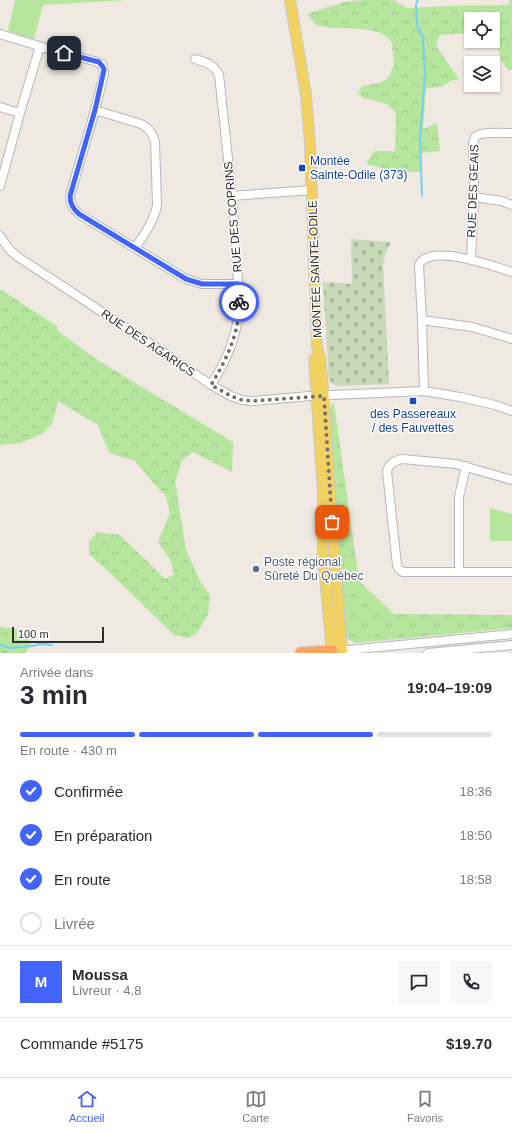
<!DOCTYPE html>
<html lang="fr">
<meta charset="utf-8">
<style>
:root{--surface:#fff;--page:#f7f7f7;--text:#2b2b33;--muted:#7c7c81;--line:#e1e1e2;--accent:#4264fb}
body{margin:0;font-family:Helvetica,sans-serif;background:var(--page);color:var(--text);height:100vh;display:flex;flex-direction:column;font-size:15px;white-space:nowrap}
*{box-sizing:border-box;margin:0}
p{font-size:13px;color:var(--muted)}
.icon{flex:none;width:22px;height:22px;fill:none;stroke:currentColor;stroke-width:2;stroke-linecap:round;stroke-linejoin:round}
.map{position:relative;height:653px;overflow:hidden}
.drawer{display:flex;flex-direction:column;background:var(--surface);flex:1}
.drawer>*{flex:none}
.buttons{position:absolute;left:464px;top:12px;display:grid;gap:8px}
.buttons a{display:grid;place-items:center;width:36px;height:36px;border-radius:0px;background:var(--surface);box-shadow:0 1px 3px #0004;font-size:20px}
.scale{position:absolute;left:12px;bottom:10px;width:92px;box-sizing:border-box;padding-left:4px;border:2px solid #2e2e2e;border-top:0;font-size:11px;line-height:14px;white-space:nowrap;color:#2e2e2e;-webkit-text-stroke:3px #fff;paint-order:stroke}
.pin{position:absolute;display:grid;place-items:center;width:34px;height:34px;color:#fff;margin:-17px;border-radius:8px;box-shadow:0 2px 6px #0006}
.courier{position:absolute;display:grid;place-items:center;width:40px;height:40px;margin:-20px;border:3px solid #4264fb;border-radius:50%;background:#fff;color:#222;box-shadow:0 1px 5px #0007}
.headline em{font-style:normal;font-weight:600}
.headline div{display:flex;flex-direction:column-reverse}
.headline{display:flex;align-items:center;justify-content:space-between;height:68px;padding:0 20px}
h1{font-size:26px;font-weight:600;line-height:30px}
.bar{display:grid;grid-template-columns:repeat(4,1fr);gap:6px 4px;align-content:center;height:48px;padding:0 20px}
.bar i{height:5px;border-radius:3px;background:var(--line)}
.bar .selected{background:var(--accent)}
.bar p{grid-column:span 4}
.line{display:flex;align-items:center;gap:10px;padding:0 20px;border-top:1px solid var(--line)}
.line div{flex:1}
.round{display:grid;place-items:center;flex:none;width:42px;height:42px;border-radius:0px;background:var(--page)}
ol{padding:0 20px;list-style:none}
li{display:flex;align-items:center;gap:12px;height:44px}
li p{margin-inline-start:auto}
li .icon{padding:4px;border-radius:50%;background:var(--accent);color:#fff;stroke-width:4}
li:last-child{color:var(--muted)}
li i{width:22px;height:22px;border:2px solid var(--line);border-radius:50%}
.tabs{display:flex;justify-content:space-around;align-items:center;height:56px;border-top:1px solid var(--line);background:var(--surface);font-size:11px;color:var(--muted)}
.tabs a{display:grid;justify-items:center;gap:2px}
.tabs .selected{color:var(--accent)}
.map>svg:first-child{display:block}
.grass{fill:url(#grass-tufts)}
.forest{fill:url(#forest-crowns)}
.cemetery{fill:url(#cemetery-stones)}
.park{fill:#b6e59e}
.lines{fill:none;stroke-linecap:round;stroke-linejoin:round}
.stream{stroke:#75cff0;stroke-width:2}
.minor-casing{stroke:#b4b7c1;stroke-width:10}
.major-casing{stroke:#c9c9c9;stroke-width:12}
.highway-casing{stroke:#c9c9c9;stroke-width:13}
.minor{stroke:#fff;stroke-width:8}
.major{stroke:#f2d163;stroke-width:10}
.highway{stroke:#ffa35c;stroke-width:11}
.done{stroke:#726f6d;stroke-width:4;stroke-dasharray:0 7.2}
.route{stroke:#4264fb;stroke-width:5}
.transit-dot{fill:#1a4fb4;stroke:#fff;stroke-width:1.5}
.service-dot{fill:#5c6f8a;stroke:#fff;stroke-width:1.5}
.labels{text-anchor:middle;stroke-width:3;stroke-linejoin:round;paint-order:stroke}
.transit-label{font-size:12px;fill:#164399;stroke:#fff;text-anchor:start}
.street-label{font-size:12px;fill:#2e2e2e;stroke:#fff}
.service-label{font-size:12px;fill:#4e5e75;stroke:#fff;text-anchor:start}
</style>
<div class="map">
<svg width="512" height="653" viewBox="0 0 512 653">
<defs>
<pattern id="grass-tufts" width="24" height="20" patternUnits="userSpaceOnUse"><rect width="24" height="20" fill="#b6e59e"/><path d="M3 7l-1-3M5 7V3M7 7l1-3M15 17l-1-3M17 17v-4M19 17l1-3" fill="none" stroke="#9dc588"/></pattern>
<pattern id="forest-crowns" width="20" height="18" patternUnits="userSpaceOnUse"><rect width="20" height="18" fill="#b6e59e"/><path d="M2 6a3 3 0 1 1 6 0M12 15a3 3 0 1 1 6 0" fill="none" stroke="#9dc588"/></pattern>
<pattern id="cemetery-stones" width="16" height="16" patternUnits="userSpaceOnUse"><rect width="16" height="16" fill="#c8d9b8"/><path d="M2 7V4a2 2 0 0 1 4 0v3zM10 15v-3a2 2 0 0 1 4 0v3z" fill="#acbb9e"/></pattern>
</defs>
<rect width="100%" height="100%" fill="#efe9e1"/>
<path class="grass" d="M 334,403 L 359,581 L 394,614 L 512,615 L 512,628 L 355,643 L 350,640 L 347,638 L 345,634 L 328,414 L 329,414 L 331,406 Z"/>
<path class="forest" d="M 363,0 L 394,0 L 407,8 L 449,6 L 509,5 L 509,0 L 512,0 L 512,70 L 508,70 L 500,58 L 496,33 L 493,33 L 493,19 L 471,19 L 471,33 L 440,35 L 436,44 L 438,49 L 459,79 L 450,81 L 442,87 L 426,88 L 423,129 L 437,123 L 440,151 L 421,153 L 421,172 L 398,172 L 366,164 L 374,151 L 395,151 L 396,113 L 387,104 L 364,98 L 358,93 L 362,86 L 380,83 L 389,77 L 394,65 L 392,43 C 384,26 351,29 335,28 C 329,28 323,26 316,25 L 307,14 L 344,2 Z
M 0,289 L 57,326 L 58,331 L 99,361 L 233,442 L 232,472 L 193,452 L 182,460 L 176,480 L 175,480 L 186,550 L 200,581 L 210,595 L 208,615 L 197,633 L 188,638 L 174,635 L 109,572 L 89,554 L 89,541 L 98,532 L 120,535 L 165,579 L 174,574 L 171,561 L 158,542 L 170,513 L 166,496 L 155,485 L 135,461 L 109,453 L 98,425 L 58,401 L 53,422 L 42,434 L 21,443 L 0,445 Z
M 0,627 C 16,629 26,629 32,646 L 24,653 L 0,653 Z"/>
<path class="cemetery" d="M 351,239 L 391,242 L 386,252 L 383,264 L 389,384 L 336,386 L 329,380 L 323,282 L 352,284 Z"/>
<path class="park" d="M 15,0 L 129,0 L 43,5 L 34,39 L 8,31 Z
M 490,508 L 512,514 L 512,541 L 490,541 Z"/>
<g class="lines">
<path class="stream" d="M 418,0 L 416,4 L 417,25 L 423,38 L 425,75 L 420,138 L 422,196
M 0,645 L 10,648 L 32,646 L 40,644 L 52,645"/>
<defs>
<path id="minor" d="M 0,34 L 49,49 L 94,61 L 102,64 L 103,67 L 104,74 L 95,110 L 70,196 C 70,204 73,209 79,214 L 186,279 L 202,284 L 238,284
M 195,59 C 205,62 214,64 219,75 L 232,196 L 239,297 C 240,331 228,358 211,385
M 0,107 L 20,113
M 95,110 L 141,124 C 149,128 152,133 155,141 L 157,205 C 154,221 144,235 135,248
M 0,186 L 20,113 L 40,46
M 232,196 L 312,190
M 474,197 L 501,201 L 512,205
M 0,236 L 9,249 L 18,257 L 160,350 L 211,385 L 231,396 L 242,400 L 253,401 L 309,396 L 424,391 L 460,397 L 495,405 L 512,411
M 471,259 L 474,197 L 473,144 C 474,142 474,139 475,137 C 480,131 504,133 512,133
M 422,320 L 472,327 L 512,339
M 424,391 L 422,320 L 419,265 C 420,263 421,261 423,260 C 440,247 493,266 512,272
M 512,480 L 456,464 L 402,459 C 394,461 390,463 387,471 L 397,565 L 399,569 L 403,572 L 512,572
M 459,572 L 459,497 L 466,466
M 338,651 L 512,634
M 428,653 L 512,645"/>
<path id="major" d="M 290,0 L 306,95 L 310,144 L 317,347 L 320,357 L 323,388 L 332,522 L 342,653
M 314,359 L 323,492 L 323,554 L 332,653"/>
<path id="highway" d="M 301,653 L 332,651"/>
</defs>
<use href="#minor" class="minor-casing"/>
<use href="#major" class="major-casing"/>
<use href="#highway" class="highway-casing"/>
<use href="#minor" class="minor"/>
<use href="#major" class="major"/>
<use href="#highway" class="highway"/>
</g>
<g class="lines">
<path class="done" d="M 239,302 C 240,333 226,360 211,385 L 231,396 L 242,400 L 253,401 L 324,396 L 332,522"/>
<path class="route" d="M 64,53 L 99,62 L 103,67 L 104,70 L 95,110 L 70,196 C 70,204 73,209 79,214 L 186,279 L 202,284 L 238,284 L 239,302"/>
</g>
<g class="transit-dot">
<rect x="298" y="164" width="8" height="8" rx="2"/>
<rect x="409" y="397" width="8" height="8" rx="2"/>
</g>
<circle class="service-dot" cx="256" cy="569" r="4"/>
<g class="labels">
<g class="transit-label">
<text x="310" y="165">Montée<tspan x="310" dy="14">Sainte-Odile (373)</tspan></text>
<text x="413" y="418" text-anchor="middle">des Passereaux<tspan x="413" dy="14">/ des Fauvettes</tspan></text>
</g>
<g class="street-label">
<text transform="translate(473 191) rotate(-88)" y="4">RUE DES GEAIS</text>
<text transform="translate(233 217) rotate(-95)" y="4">RUE DES COPRINS</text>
<text transform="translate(315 269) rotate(-92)" y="4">MONTÉE SAINTE-ODILE</text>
<text transform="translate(148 343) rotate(34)" y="4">RUE DES AGARICS</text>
</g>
<g class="service-label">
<text x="264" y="566">Poste régional<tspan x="264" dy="14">Sûreté Du Québec</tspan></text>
</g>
</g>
</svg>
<div class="buttons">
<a><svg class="icon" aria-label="locate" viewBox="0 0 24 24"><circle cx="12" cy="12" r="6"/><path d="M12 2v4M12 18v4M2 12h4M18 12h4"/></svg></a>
<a><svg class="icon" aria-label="layers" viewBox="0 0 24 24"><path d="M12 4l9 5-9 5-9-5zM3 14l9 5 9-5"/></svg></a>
</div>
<div class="scale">100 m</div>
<div class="pin" style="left:332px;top:522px;background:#ea580c"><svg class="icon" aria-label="bag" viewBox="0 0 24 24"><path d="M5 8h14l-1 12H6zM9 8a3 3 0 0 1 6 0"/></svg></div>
<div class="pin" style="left:64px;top:53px;background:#1f2937"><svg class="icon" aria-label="home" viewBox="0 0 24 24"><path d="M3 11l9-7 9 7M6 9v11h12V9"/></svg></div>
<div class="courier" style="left:239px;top:302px"><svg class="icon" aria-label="bike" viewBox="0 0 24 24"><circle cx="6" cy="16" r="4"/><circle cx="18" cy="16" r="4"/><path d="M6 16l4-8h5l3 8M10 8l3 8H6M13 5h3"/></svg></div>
</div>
<section class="drawer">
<div class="headline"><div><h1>3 min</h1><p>Arrivée dans</p></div><em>19:04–19:09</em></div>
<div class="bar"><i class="selected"></i><i class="selected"></i><i class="selected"></i><i></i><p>En route · 430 m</p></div>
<ol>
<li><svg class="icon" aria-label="check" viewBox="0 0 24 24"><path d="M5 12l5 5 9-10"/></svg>Confirmée<p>18:36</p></li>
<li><svg class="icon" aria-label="check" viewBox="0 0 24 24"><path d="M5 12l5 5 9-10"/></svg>En préparation<p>18:50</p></li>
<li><svg class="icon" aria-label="check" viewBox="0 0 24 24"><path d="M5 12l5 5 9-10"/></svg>En route<p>18:58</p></li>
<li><i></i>Livrée</li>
</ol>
<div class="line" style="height:72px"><b class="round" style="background:var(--accent);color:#fff">M</b><div><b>Moussa</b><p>Livreur · 4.8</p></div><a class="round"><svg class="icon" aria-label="chat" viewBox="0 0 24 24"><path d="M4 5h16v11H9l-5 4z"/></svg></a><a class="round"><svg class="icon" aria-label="phone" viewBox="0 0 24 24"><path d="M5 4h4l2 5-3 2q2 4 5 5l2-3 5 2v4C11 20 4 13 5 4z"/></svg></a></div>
<div class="line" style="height:52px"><div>Commande #5175</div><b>$19.70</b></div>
</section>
<nav class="tabs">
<a class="selected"><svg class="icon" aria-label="home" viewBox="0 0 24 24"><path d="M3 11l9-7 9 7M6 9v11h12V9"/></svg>Accueil</a>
<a><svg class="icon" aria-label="map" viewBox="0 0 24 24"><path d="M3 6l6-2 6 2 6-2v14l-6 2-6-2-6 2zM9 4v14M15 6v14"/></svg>Carte</a>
<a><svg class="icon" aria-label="saved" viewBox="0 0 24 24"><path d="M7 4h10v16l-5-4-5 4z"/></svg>Favoris</a>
</nav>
